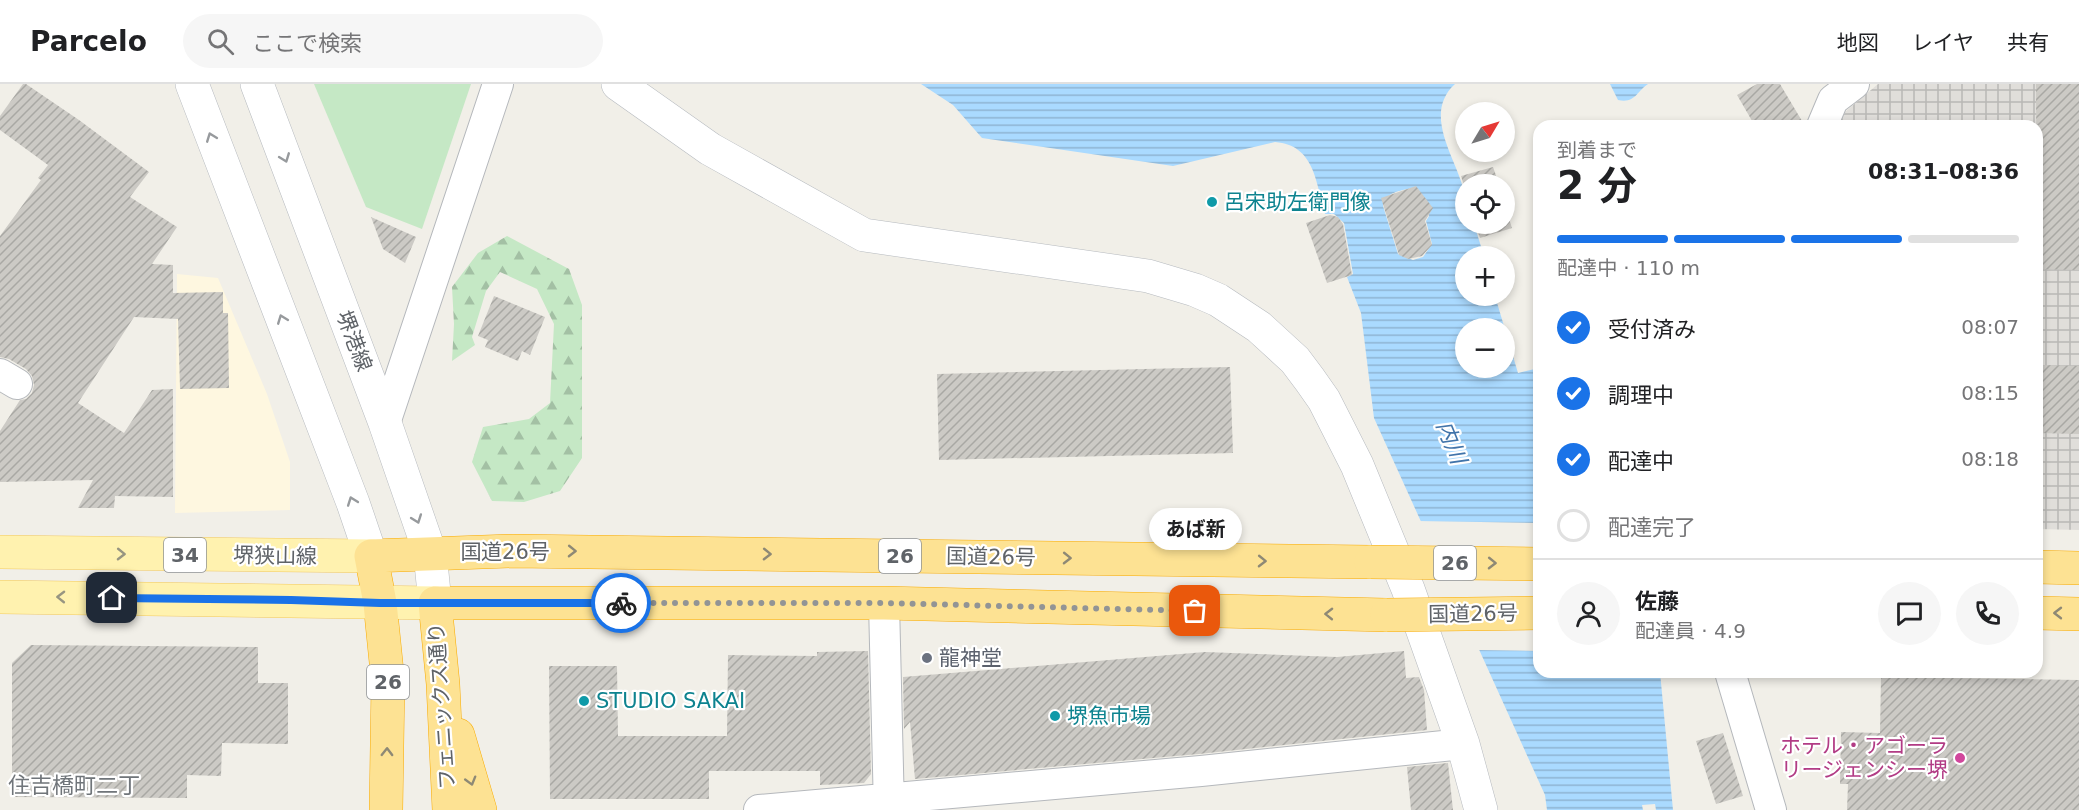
<!DOCTYPE html>
<html lang="ja">
<meta charset="utf-8">
<style>
:root{--surface:#fff;--page:#f6f6f6;--text:#202124;--muted:#757577;--line:#e0e0e0;--accent:#1a73e8}
body{margin:0;font-family:"DejaVu Sans","Noto Sans JP",sans-serif;background:var(--page);color:var(--text);height:100vh;display:flex;flex-direction:column;font-size:22px;white-space:nowrap}
*{box-sizing:border-box;margin:0}
p{font-size:20px;color:var(--muted)}
.icon{flex:none;width:33px;height:33px;fill:none;stroke:currentColor;stroke-width:2;stroke-linecap:round;stroke-linejoin:round}
.map{position:relative;flex:1;overflow:hidden}
.drawer{position:absolute;left:1533px;top:36px;width:510px;height:558px;display:flex;flex-direction:column;background:var(--surface);border-radius:18px;box-shadow:0 3px 9px #0003}
.drawer>*{flex:none}
.needle{width:39px;rotate:52deg}
.fabs{position:absolute;left:1455px;top:18px;display:grid;gap:12px}
.fabs a{display:grid;place-items:center;width:60px;height:60px;border-radius:50%;background:var(--surface);box-shadow:0 3px 9px #0003;font-size:30px}
.pin{position:absolute;display:grid;place-items:center;width:51px;height:51px;color:#fff;margin:-26px;border-radius:12px;box-shadow:0 3px 9px #0006}
.courier{position:absolute;display:grid;place-items:center;width:60px;height:60px;margin:-30px;border:4px solid #1a73e8;border-radius:50%;background:#fff;color:#222;box-shadow:0 2px 8px #0007}
.bubble{position:absolute;height:42px;border-radius:21px;background:var(--surface);box-shadow:0 3px 9px #0003;font-size:20px;font-weight:700;line-height:42px;text-align:center}
.overview em{font-style:normal;font-weight:700}
.overview div{display:flex;flex-direction:column-reverse}
.overview{display:flex;align-items:center;justify-content:space-between;height:102px;padding:0 24px}
h1{font-size:39px;font-weight:700;line-height:45px}
.bar{display:grid;grid-template-columns:repeat(4,1fr);gap:9px 6px;align-content:center;height:72px;padding:0 24px}
.bar i{height:8px;border-radius:4px;background:var(--line)}
.bar .on{background:var(--accent)}
.bar p{grid-column:span 4}
.line{display:flex;align-items:center;gap:15px;padding:0 24px;border-top:2px solid var(--line)}
.line div{flex:1}
.round{display:grid;place-items:center;flex:none;width:63px;height:63px;border-radius:32px;background:var(--page)}
ol{padding:0 24px;list-style:none}
li{display:flex;align-items:center;gap:18px;height:66px}
li p{margin-inline-start:auto}
li .icon{padding:6px;border-radius:50%;background:var(--accent);color:#fff;stroke-width:4}
li:last-child{color:var(--muted)}
li i{width:33px;height:33px;border:3px solid var(--line);border-radius:50%}
header{display:flex;align-items:center;gap:36px;box-sizing:border-box;height:84px;padding:0 30px;background:var(--surface);border-bottom:2px solid var(--line)}
header strong{font-size:28px}
nav{display:flex;gap:33px;margin-inline-start:auto;font-size:21px}
.search{width:420px;height:54px;background:var(--page);display:flex;align-items:center;gap:15px;box-sizing:border-box;padding:0 21px;border-radius:33px;color:var(--muted);font-size:22px}
.map>svg:first-child{display:block}
.commercial{fill:#fef7e0}
.industrial{fill:url(#industrial-grid)}
.green{fill:#c5e8c5}
.forest{fill:url(#forest-firs)}
.water{fill:url(#water-rules);fill-rule:evenodd}
.pier{fill:#f1efe8}
.building{fill:url(#building-hatch)}
.lines{fill:none;stroke-linecap:round;stroke-linejoin:round}
.street-casing{stroke:#b5b8bc;stroke-width:32}
.secondary-casing{stroke:#b6babf;stroke-width:34}
.primary-casing{stroke:#f2c960;stroke-width:34}
.highway-casing{stroke:#f9ab00;stroke-width:34}
.street{stroke:#fff;stroke-width:30}
.secondary{stroke:#fff;stroke-width:33}
.primary{stroke:#fff2af;stroke-width:33}
.highway{stroke:#fde293;stroke-width:33}
.highway-bridge-casing{stroke:#f9ab00;stroke-width:34;stroke-linecap:butt}
.highway-bridge{stroke:#fde293;stroke-width:33}
.oneway{stroke:#979a9d}
.oneway2{stroke:#8e8975}
.oneway3{stroke:#979581}
.done{stroke:#929495;stroke-width:6;stroke-dasharray:0 10.8}
.route{stroke:#1a73e8;stroke-width:8}
.culture-dot{fill:#0f9aa8;stroke:#fff;stroke-width:2}
.worship-dot{fill:#6b7280;stroke:#fff;stroke-width:2}
.hotel-dot{fill:#d1479c;stroke:#fff;stroke-width:2}
.labels{text-anchor:middle;stroke-width:4.5;stroke-linejoin:round;paint-order:stroke}
.shield{fill:#fff;stroke:#8f9295;stroke-width:1.5}
.shield-label{font-size:20px;font-weight:bold;fill:#5f6368}
.culture-label{font-size:21px;fill:#0d838f;stroke:#fff;text-anchor:start}
.street-label{font-size:21px;fill:#5f6368;stroke:#fff}
.worship-label{font-size:21px;fill:#5b616d;stroke:#fff;text-anchor:start}
.hotel-label{font-size:21px;fill:#b23c85;stroke:#fff;text-anchor:end}
.water-label{font-size:22px;font-style:italic;fill:#4174aa;stroke:#fff}
.neighbourhood-label{font-size:22px;fill:#70757a;stroke:#fff}
</style>
<header>
<strong>Parcelo</strong>
<div class="search"><svg class="icon" aria-label="search" viewBox="0 0 24 24"><circle cx="10" cy="10" r="6"/><path d="M15 15l6 6"/></svg>ここで検索</div>
<nav><a>地図</a><a>レイヤ</a><a>共有</a></nav>
</header>
<div class="map">
<svg width="2079" height="726" viewBox="0 0 2079 726">
<defs>
<pattern id="industrial-grid" width="8" height="8" patternUnits="userSpaceOnUse" patternTransform="scale(1.5)"><rect width="8" height="8" fill="#e0deda"/><path d="M0 4h8M4 0v8" fill="none" stroke="#b9b8b5"/></pattern>
<pattern id="forest-firs" width="22" height="20" patternUnits="userSpaceOnUse" patternTransform="scale(1.5)"><rect width="22" height="20" fill="#c5e8c5"/><path d="M5 1l3.5 6h-7zM16 11l3.5 6h-7z" fill="#a3c0a4"/></pattern>
<pattern id="water-rules" width="6" height="5" patternUnits="userSpaceOnUse" patternTransform="scale(1.5)"><rect width="6" height="5" fill="#aadaff"/><path d="M0 2.5h6" fill="none" stroke="#8eb4d2"/></pattern>
<pattern id="building-hatch" width="6" height="6" patternUnits="userSpaceOnUse" patternTransform="scale(1.5)"><rect width="6" height="6" fill="#cccac5"/><path d="M-1 1l2-2M0 6l6-6M5 7l2-2" fill="none" stroke="#a9a8a4"/></pattern>
</defs>
<rect width="100%" height="100%" fill="#f1efe8"/>
<path class="commercial" d="M 177,190 L 218,194 L 267,310 L 290,378 L 290,426 L 175,429 Z"/>
<path class="industrial" d="M 1878,0 L 2079,0 L 2079,446 L 2037,445 L 2037,42 L 1839,42 L 1845,28 Z"/>
<path class="green" d="M 314,0 L 471,0 L 422,145 L 366,123 Z"/>
<path class="forest" d="M 507,152 L 569,185 L 582,221 L 582,374 L 560,407 L 524,418 L 492,417 L 472,378 L 483,343 L 529,335 L 550,319 L 554,240 L 537,205 L 500,188 L 486,207 L 472,253 L 475,261 L 452,277 L 454,240 L 452,203 L 478,169 Z"/>
<path class="water" d="M 921,0 L 1455,0 C 1421,31 1458,76 1465,111 C 1467,120 1465,130 1466,140 L 1474,140 L 1484,172 L 1466,172 L 1466,212 L 1495,212 L 1518,289 L 1539,284 L 1539,588 L 1660,588 L 1673,726 L 1656,726 L 1655,720 L 1642,721 L 1643,726 L 1547,726 L 1545,711 L 1374,334 L 1361,229 L 1347,193 L 1353,190 L 1344,139 L 1334,130 L 1325,130 C 1316,99 1315,61 1275,58 L 1173,82 L 982,54 L 953,21 ZM 1412,104 L 1418,105 L 1423,112 L 1429,132 L 1426,137 L 1432,160 L 1423,173 L 1413,176 L 1398,170 L 1383,122 C 1385,108 1400,107 1412,104 ZM 1466,244 L 1504,244 L 1504,284 L 1466,284 Z
M 1610,0 L 1648,0 C 1637,7 1635,20 1618,16 Z"/>
<path class="pier" d="M 1418,437 L 1539,439 L 1539,567 L 1476,566 Z"/>
<path class="building" d="M 23,0 L 26,0 L 79,36 L 149,88 L 130,113 L 177,143 L 152,180 L 173,181 L 173,209 L 223,208 L 223,229 L 228,229 L 229,304 L 180,305 L 178,235 L 134,233 L 78,319 L 124,349 L 152,306 L 173,305 L 173,413 L 115,412 L 114,424 L 78,424 L 93,396 L 0,398 L 0,347 L 20,316 L 26,315 L 32,309 L 34,301 L 32,292 L 26,285 L 9,275 L 0,273 L 0,152 L 41,96 L 38,94 L 48,81 L 0,46 L 0,32 Z
M 1757,0 L 1780,0 L 1805,42 L 1755,42 L 1737,11 Z
M 2036,0 L 2079,0 L 2079,186 L 2037,185 Z
M 1493,83 L 1499,100 L 1466,100 L 1466,108 L 1461,92 Z
M 1416,102 L 1433,124 L 1425,137 L 1432,161 L 1422,172 L 1408,175 L 1399,171 L 1381,114 Z
M 1504,119 L 1512,144 L 1480,154 L 1475,140 L 1504,140 Z
M 1330,131 L 1338,133 L 1343,140 L 1352,191 L 1327,199 L 1306,139 Z
M 371,133 L 416,153 L 405,179 L 383,165 Z
M 494,212 L 545,233 L 530,271 L 522,267 L 518,277 L 485,263 L 488,256 L 478,252 Z
M 2037,281 L 2079,282 L 2079,350 L 2037,349 Z
M 1230,283 L 1233,369 L 939,376 L 937,290 Z
M 31,561 L 258,563 L 258,599 L 288,599 L 288,660 L 222,659 L 221,692 L 187,691 L 187,714 L 12,713 L 12,579 Z
M 868,567 L 871,690 L 864,699 L 820,701 L 820,687 L 709,687 L 709,715 L 550,715 L 549,582 L 617,582 L 618,652 L 727,652 L 728,571 L 817,572 L 817,568 Z
M 1404,567 L 1406,594 L 1419,593 L 1424,606 L 1427,646 L 1199,670 L 915,695 L 910,638 L 904,645 L 903,593 L 1205,568 L 1337,573 Z
M 1881,593 L 2079,596 L 2079,726 L 1847,726 L 1848,700 L 1840,700 L 1841,648 L 1880,649 Z
M 1723,649 L 1743,712 L 1716,720 L 1696,657 Z
M 1448,679 L 1453,726 L 1411,726 L 1407,683 Z"/>
<g class="lines">
<defs>
<path id="street" d="M 1822,42 L 1833,16 L 1854,0
M 0,290 L 17,300
M 385,339 L 498,0
M 884,519 L 889,726
M 1730,588 L 1771,726
M 759,726 L 1201,687 L 1463,660"/>
<path id="secondary" d="M 192,0 L 353,419 L 371,472
M 257,0 L 385,339 L 430,469 L 435,519
M 618,0 L 710,65 L 864,151 L 1148,192 L 1195,206 L 1218,216 L 1259,243 L 1295,276 L 1310,296 L 1324,316 L 1357,381 L 1408,505 L 1463,660 L 1481,726"/>
<path id="primary" d="M 0,468 L 371,472
M 0,513 L 435,519"/>
<path id="highway" d="M 2037,483 L 2079,484
M 2037,529 L 2079,530
M 458,651 L 480,726
M 386,726 L 388,598 L 380,519 L 371,472 L 513,467 L 1371,478
M 449,726 L 443,600 L 435,519 L 884,519 L 1387,531"/>
</defs>
<use href="#street" class="street-casing"/>
<use href="#secondary" class="secondary-casing"/>
<use href="#primary" class="primary-casing"/>
<use href="#highway" class="highway-casing"/>
<use href="#street" class="street"/>
<use href="#secondary" class="secondary"/>
<use href="#primary" class="primary"/>
<use href="#highway" class="highway"/>
<defs>
<path id="highway-bridge" d="M 1371,478 L 1539,480
M 1387,531 L 1539,529"/>
</defs>
<use href="#highway-bridge" class="highway-bridge-casing"/>
<use href="#highway-bridge" class="highway-bridge"/>
</g>
<defs><path id="oneway-chevron" d="M-2-3.5L2.5 0L-2 3.5" fill="none" stroke-width="1.6" stroke-linecap="round" stroke-linejoin="round" transform="scale(1.5)"/></defs>
<g class="oneway">
<use href="#oneway-chevron" transform="translate(211 53) rotate(-111)"/>
<use href="#oneway-chevron" transform="translate(285 74) rotate(69)"/>
<use href="#oneway-chevron" transform="translate(282 235) rotate(-111)"/>
<use href="#oneway-chevron" transform="translate(352 417) rotate(-110)"/>
<use href="#oneway-chevron" transform="translate(417 435) rotate(70)"/>
</g>
<g class="oneway2">
<use href="#oneway-chevron" transform="translate(572 467) rotate(1)"/>
<use href="#oneway-chevron" transform="translate(767 470) rotate(1)"/>
<use href="#oneway-chevron" transform="translate(1067 474) rotate(1)"/>
<use href="#oneway-chevron" transform="translate(1262 477) rotate(1)"/>
<use href="#oneway-chevron" transform="translate(1492 479) rotate(1)"/>
<use href="#oneway-chevron" transform="translate(2058 529) rotate(-180)"/>
<use href="#oneway-chevron" transform="translate(1329 530) rotate(-179)"/>
<use href="#oneway-chevron" transform="translate(387 668) rotate(-89)"/>
<use href="#oneway-chevron" transform="translate(471 697) rotate(74)"/>
</g>
<g class="oneway3">
<use href="#oneway-chevron" transform="translate(121 470) rotate(1)"/>
<use href="#oneway-chevron" transform="translate(61 513) rotate(-179)"/>
</g>
<g class="lines">
<path class="done" d="M 621,519 L 884,519 L 1195,527"/>
<path class="route" d="M 112,514 L 291,516 L 380,519 L 621,519"/>
</g>
<g class="culture-dot">
<circle cx="1212" cy="118" r="6"/>
<circle cx="584" cy="617" r="6"/>
<circle cx="1055" cy="632" r="6"/>
</g>
<circle class="worship-dot" cx="927" cy="574" r="6"/>
<circle class="hotel-dot" cx="1960" cy="674" r="6"/>
<g class="labels">
<g class="shield">
<rect x="164" y="454" width="42" height="34" rx="4.5"/>
<rect x="879" y="455" width="42" height="34" rx="4.5"/>
<rect x="1434" y="462" width="42" height="34" rx="4.5"/>
<rect x="367" y="581" width="42" height="34" rx="4.5"/>
</g>
<g class="shield-label">
<text x="185" y="478">34</text>
<text x="900" y="479">26</text>
<text x="1455" y="486">26</text>
<text x="388" y="605">26</text>
</g>
<g class="culture-label">
<text x="1224" y="125">呂宋助左衛門像</text>
<text x="596" y="624">STUDIO SAKAI</text>
<text x="1067" y="639">堺魚市場</text>
</g>
<g class="street-label">
<text transform="translate(354 257) rotate(69)" y="7">堺港線</text>
<text x="505" y="475">国道26号</text>
<text transform="translate(275 472) rotate(1)" y="7">堺狭山線</text>
<text transform="translate(991 473) rotate(1)" y="7">国道26号</text>
<text transform="translate(1473 530) rotate(-1)" y="7">国道26号</text>
<text transform="translate(442 622) rotate(-94)" y="7">フェニックス通り</text>
</g>
<g class="worship-label">
<text x="939" y="581">龍神堂</text>
</g>
<g class="hotel-label">
<text x="1948" y="669">ホテル・アゴーラ<tspan x="1948" dy="24">リージェンシー堺</tspan></text>
</g>
<g class="water-label">
<text transform="translate(1452 358) rotate(68)" y="8">内川</text>
</g>
<g class="neighbourhood-label">
<text x="74" y="709">住吉橋町二丁</text>
</g>
</g>
</svg>
<div class="fabs">
<a><svg class="needle" viewBox="-14 -14 28 28"><path d="M0-13l5 13h-10z" fill="#e53935"/><path d="M0 13l5-13h-10z" fill="#757577"/></svg></a>
<a><svg class="icon" aria-label="locate" viewBox="0 0 24 24"><circle cx="12" cy="12" r="6"/><path d="M12 2v4M12 18v4M2 12h4M18 12h4"/></svg></a>
<a>+</a>
<a>−</a>
</div>
<div class="pin" style="left:1195px;top:527px;background:#ea580c"><svg class="icon" aria-label="bag" viewBox="0 0 24 24"><path d="M5 8h14l-1 12H6zM9 8a3 3 0 0 1 6 0"/></svg></div>
<div class="pin" style="left:112px;top:514px;background:#1f2937"><svg class="icon" aria-label="home" viewBox="0 0 24 24"><path d="M3 11l9-7 9 7M6 9v11h12V9"/></svg></div>
<div class="courier" style="left:621px;top:519px"><svg class="icon" aria-label="bike" viewBox="0 0 24 24"><circle cx="6" cy="16" r="4"/><circle cx="18" cy="16" r="4"/><path d="M6 16l4-8h5l3 8M10 8l3 8H6M13 5h3"/></svg></div>
<div class="bubble" style="left:1149px;top:424px;width:93px">あば新</div>
<section class="drawer">
<div class="overview"><div><h1>2 分</h1><p>到着まで</p></div><em>08:31–08:36</em></div>
<div class="bar"><i class="on"></i><i class="on"></i><i class="on"></i><i></i><p>配達中 · 110 m</p></div>
<ol>
<li><svg class="icon" aria-label="check" viewBox="0 0 24 24"><path d="M5 12l5 5 9-10"/></svg>受付済み<p>08:07</p></li>
<li><svg class="icon" aria-label="check" viewBox="0 0 24 24"><path d="M5 12l5 5 9-10"/></svg>調理中<p>08:15</p></li>
<li><svg class="icon" aria-label="check" viewBox="0 0 24 24"><path d="M5 12l5 5 9-10"/></svg>配達中<p>08:18</p></li>
<li><i></i>配達完了</li>
</ol>
<div class="line" style="height:108px"><a class="round"><svg class="icon" aria-label="person" viewBox="0 0 24 24"><circle cx="12" cy="8" r="4"/><path d="M4 21q1-7 8-7t8 7"/></svg></a><div><b>佐藤</b><p>配達員 · 4.9</p></div><a class="round"><svg class="icon" aria-label="chat" viewBox="0 0 24 24"><path d="M4 5h16v11H9l-5 4z"/></svg></a><a class="round"><svg class="icon" aria-label="phone" viewBox="0 0 24 24"><path d="M5 4h4l2 5-3 2q2 4 5 5l2-3 5 2v4C11 20 4 13 5 4z"/></svg></a></div>
</section>
</div>
